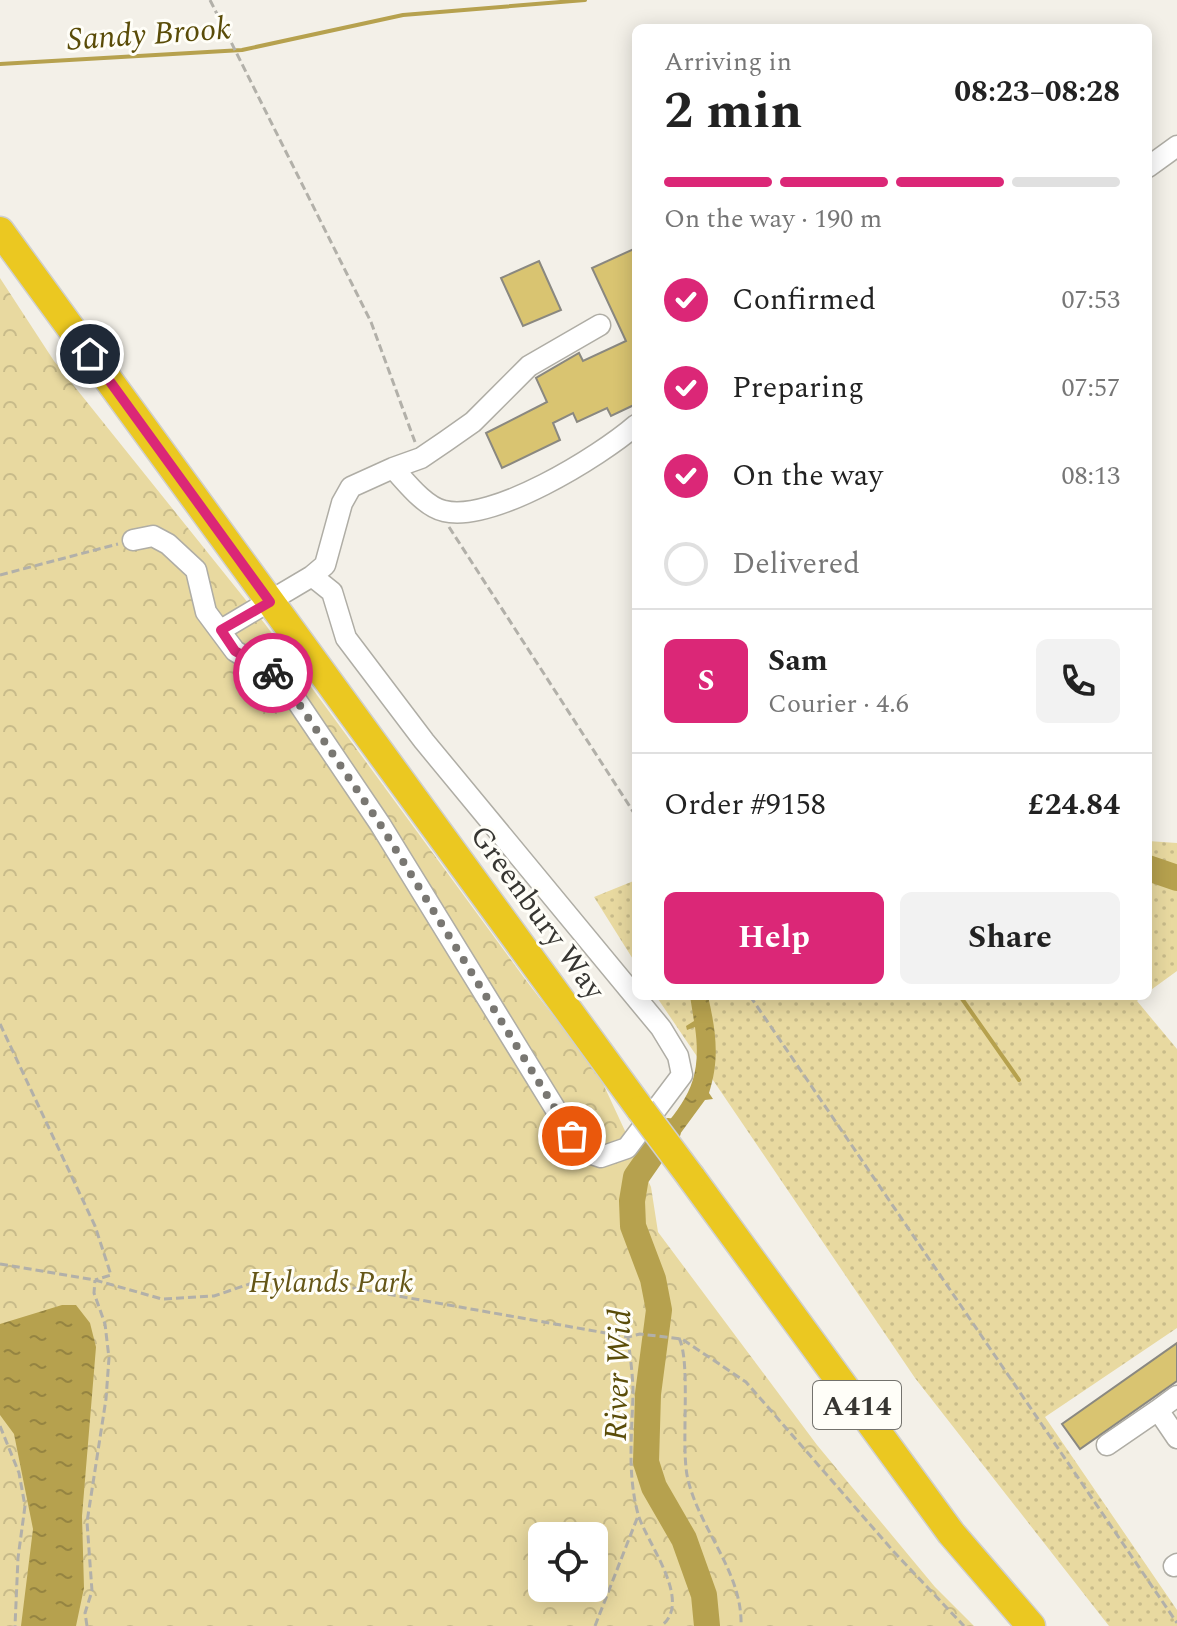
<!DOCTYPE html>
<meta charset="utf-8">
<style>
:root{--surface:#fff;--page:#f2f2f2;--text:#222;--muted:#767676;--line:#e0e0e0;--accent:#db2777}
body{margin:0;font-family:Spectral,serif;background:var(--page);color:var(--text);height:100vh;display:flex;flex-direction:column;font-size:30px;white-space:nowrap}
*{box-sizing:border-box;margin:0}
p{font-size:26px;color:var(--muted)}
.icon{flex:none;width:44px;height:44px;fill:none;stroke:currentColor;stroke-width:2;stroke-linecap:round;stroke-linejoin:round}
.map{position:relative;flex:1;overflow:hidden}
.sheet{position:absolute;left:632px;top:24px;width:520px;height:976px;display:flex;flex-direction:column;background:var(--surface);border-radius:12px;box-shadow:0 4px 20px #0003}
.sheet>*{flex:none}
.fabs{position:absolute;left:528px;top:1522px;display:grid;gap:16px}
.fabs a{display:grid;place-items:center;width:80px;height:80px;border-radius:12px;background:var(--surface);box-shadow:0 4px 20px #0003;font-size:40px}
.pin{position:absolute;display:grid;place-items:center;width:68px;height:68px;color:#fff;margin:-34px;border:4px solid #fff;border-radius:50%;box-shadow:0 2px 8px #0007}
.courier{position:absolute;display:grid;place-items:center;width:80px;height:80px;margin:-40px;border:6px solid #db2777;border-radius:50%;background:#fff;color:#222;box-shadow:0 2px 10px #0007}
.headline em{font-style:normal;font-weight:700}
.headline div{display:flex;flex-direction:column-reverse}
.headline{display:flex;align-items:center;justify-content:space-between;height:136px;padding:0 32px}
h1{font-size:52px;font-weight:700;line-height:60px}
.bar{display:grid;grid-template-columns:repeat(4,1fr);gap:12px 8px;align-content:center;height:96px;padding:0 32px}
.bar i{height:10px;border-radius:6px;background:var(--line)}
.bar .on{background:var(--accent)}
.bar p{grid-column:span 4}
.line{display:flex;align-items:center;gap:20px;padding:0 32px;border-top:2px solid var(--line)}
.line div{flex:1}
.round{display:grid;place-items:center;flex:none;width:84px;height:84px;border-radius:12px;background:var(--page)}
ol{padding:0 32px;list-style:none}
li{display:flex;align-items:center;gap:24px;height:88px}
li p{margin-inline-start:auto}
li .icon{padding:8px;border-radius:50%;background:var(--accent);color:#fff;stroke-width:4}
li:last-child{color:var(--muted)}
li i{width:44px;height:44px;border:4px solid var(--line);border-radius:50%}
.primary-button{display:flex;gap:16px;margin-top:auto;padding:16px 32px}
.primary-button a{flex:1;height:92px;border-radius:12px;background:var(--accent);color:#fff;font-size:32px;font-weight:700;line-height:92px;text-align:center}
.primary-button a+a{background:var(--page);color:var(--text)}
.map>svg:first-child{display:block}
.grass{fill:url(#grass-dots)}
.park{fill:url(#park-crowns);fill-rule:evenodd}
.water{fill:url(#water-ripples)}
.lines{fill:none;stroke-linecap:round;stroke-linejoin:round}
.stream{stroke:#b6a14e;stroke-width:4}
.river{stroke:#b6a14e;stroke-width:26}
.building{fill:#d9c471;stroke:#8a8880;stroke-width:2}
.minor-casing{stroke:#afada5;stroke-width:23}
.highway-casing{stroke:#cfcfce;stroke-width:31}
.path{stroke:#b2b0a9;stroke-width:3;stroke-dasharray:8 4;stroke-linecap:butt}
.minor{stroke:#fff;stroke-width:20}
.highway{stroke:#ebc821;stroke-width:28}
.highway-bridge-casing{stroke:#cfcfce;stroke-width:31;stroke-linecap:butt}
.highway-bridge{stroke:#ebc821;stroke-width:28}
.done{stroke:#797772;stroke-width:8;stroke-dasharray:0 14.4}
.route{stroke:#db2777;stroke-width:10}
.labels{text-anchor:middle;stroke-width:6;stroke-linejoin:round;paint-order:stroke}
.shield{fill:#fffef8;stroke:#73726d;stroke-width:2}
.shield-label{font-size:28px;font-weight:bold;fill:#373632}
.street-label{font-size:30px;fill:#373632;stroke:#fffef8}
.park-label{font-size:30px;font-style:italic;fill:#655617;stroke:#fffef8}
.water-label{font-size:32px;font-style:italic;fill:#5a4c08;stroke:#fffef8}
</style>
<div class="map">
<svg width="1177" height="1626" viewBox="0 0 1177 1626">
<defs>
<pattern id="grass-dots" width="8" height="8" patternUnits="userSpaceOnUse" patternTransform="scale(2)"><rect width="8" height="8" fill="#e8d9a0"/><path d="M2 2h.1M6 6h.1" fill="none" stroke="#c8bb8a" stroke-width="1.8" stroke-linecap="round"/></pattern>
<pattern id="park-crowns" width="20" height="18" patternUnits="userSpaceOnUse" patternTransform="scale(2)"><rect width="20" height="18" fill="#e8d9a0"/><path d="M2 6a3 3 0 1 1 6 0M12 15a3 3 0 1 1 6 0" fill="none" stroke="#c8bb8a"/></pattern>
<pattern id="water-ripples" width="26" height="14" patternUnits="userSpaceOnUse" patternTransform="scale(2)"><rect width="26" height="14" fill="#b6a14e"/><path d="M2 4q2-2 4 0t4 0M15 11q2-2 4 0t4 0" fill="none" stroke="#958441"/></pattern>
</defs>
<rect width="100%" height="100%" fill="#f3f0e8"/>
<path class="grass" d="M 1148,841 L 1177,843 L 1177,971 L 1148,992 Z
M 636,880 L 636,964 L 594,897 Z
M 656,996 L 1142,996 L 1137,1001 L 1177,1049 L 1177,1328 L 1045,1417 L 1177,1610 L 1177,1626 L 1109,1626 L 915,1378 Z"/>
<path class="park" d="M 0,278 L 54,361 L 265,624 L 525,979 L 599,1075 L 651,1187 L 658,1232 L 817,1445 L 935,1587 L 974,1626 L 0,1626 ZM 542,1536 L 594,1536 L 594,1588 L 542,1588 Z"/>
<path class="water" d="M 690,996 L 708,996 C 716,1031 720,1059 709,1093 L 713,1099 L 705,1100 L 655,1168 L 642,1153 C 679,1108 704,1090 695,1027 L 687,1030 L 686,1026 L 694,1021 Z
M 62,1305 L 76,1305 L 90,1323 L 96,1347 L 82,1516 L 84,1588 L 76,1626 L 21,1626 L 33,1529 L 14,1434 L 0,1415 L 0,1324 Z"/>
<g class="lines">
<path class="stream" d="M 0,64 L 242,50 L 403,15 L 585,0
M 960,996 L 1019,1080"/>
<path class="river" d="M 1148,868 L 1177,878
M 668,1131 L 636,1177 L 632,1201 L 633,1226 L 653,1279 L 659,1310 L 648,1394 L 646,1462 L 654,1487 L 684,1539 L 704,1595 L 707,1626"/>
</g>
<path class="building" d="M 636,248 L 636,404 L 611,416 L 607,408 L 577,422 L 573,413 L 553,423 L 560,440 L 502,468 L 486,433 L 547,402 L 536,378 L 579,353 L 583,361 L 626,341 L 592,268 Z
M 539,261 L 561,310 L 523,326 L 501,278 Z
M 1177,1343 L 1177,1381 L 1080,1449 L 1062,1424 Z"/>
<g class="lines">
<defs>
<path id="minor" d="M 1148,167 L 1177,146
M 393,468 L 421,458 L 446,441 L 473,422 L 529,366 L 600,325
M 133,540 L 153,536 L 168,544 L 196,570 L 206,612 L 235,651 L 282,679 L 380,824 L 572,1136 L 589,1153 L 601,1157 L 627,1148 L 682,1075 L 678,1056 L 661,1028 L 424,741 L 346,638 L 332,592 L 312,576 L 325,565 L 342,503 L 351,487 L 393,468 C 406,482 425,507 444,511 C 492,523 599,457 636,425
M 221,630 L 312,576
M 1158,1410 L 1177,1396
M 1107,1445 L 1158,1410 L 1177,1438
M 1174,1566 L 1177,1564"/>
<path id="highway" d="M 0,231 L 641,1110
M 691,1177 L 951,1533 L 1031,1626"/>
</defs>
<use href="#minor" class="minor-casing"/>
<use href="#highway" class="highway-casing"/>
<path class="path" d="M 210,0 L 371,322 L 415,442
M 449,527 L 636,816
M 0,575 L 118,544
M 750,996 L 1177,1623
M 0,1024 L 95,1226 L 111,1275 L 95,1280
M 0,1264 L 95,1280 L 162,1299 L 214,1296 L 261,1280 L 297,1278 L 628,1337 L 640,1334 L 682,1339 L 746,1382 L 894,1552 L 964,1626
M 628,1338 C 630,1356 633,1375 633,1393 C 632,1434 627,1473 638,1514 C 646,1542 694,1602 661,1626
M 679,1338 C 691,1362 681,1441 687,1475 C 697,1527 743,1571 741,1626
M 0,1426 L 19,1473 L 25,1506 L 18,1558 L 15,1626
M 87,1626 L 85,1613 L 92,1591 L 87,1522 L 106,1399 L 109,1358 L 105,1324 L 94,1293 L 95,1280
M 595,1626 L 638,1516"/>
<use href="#minor" class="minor"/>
<use href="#highway" class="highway"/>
<defs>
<path id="highway-bridge" d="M 641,1110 L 691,1177"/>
</defs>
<use href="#highway-bridge" class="highway-bridge-casing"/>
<use href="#highway-bridge" class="highway-bridge"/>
</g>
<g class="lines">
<path class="done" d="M 273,673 L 282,679 L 380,824 L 572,1136"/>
<path class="route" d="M 90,354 L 270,602 L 221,630 L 235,651 L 273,673"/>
</g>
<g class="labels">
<rect class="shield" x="813" y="1381" width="88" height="48" rx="6"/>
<g class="shield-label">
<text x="857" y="1415">A414</text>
</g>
<g class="street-label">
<text transform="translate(538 912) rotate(54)" y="10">Greenbury Way</text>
</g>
<g class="park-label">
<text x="331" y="1292">Hylands Park</text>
</g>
<g class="water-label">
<text transform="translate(149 33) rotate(-4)" y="11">Sandy Brook</text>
<text transform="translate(617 1375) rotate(-88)" y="11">River Wid</text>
</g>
</g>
</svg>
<div class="fabs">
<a><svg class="icon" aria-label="locate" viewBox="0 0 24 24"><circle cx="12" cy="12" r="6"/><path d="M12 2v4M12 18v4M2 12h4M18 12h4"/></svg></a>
</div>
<div class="pin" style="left:572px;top:1136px;background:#ea580c"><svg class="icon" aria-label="bag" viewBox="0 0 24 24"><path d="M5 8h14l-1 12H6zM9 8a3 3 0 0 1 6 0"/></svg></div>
<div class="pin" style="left:90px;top:354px;background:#1f2937"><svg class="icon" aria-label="home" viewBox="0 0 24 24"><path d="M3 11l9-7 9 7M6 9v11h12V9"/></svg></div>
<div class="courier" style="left:273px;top:673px"><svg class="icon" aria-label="bike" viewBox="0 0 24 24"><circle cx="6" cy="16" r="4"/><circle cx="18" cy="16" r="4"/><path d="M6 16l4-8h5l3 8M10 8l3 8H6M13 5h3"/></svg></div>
<section class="sheet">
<div class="headline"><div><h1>2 min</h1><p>Arriving in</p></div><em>08:23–08:28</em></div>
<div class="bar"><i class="on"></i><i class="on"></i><i class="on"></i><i></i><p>On the way · 190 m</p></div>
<ol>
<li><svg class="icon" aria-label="check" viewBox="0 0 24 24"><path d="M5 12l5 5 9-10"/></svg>Confirmed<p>07:53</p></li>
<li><svg class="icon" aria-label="check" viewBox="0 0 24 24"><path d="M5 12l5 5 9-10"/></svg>Preparing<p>07:57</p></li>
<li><svg class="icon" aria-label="check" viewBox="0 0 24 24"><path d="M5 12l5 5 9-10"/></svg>On the way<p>08:13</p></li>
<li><i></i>Delivered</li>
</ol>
<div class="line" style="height:144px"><b class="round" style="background:var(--accent);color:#fff">S</b><div><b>Sam</b><p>Courier · 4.6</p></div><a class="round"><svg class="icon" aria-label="phone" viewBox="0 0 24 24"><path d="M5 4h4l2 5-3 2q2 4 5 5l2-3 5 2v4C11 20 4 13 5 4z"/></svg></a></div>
<div class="line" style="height:104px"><div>Order #9158</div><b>£24.84</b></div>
<div class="primary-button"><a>Help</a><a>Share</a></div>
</section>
</div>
